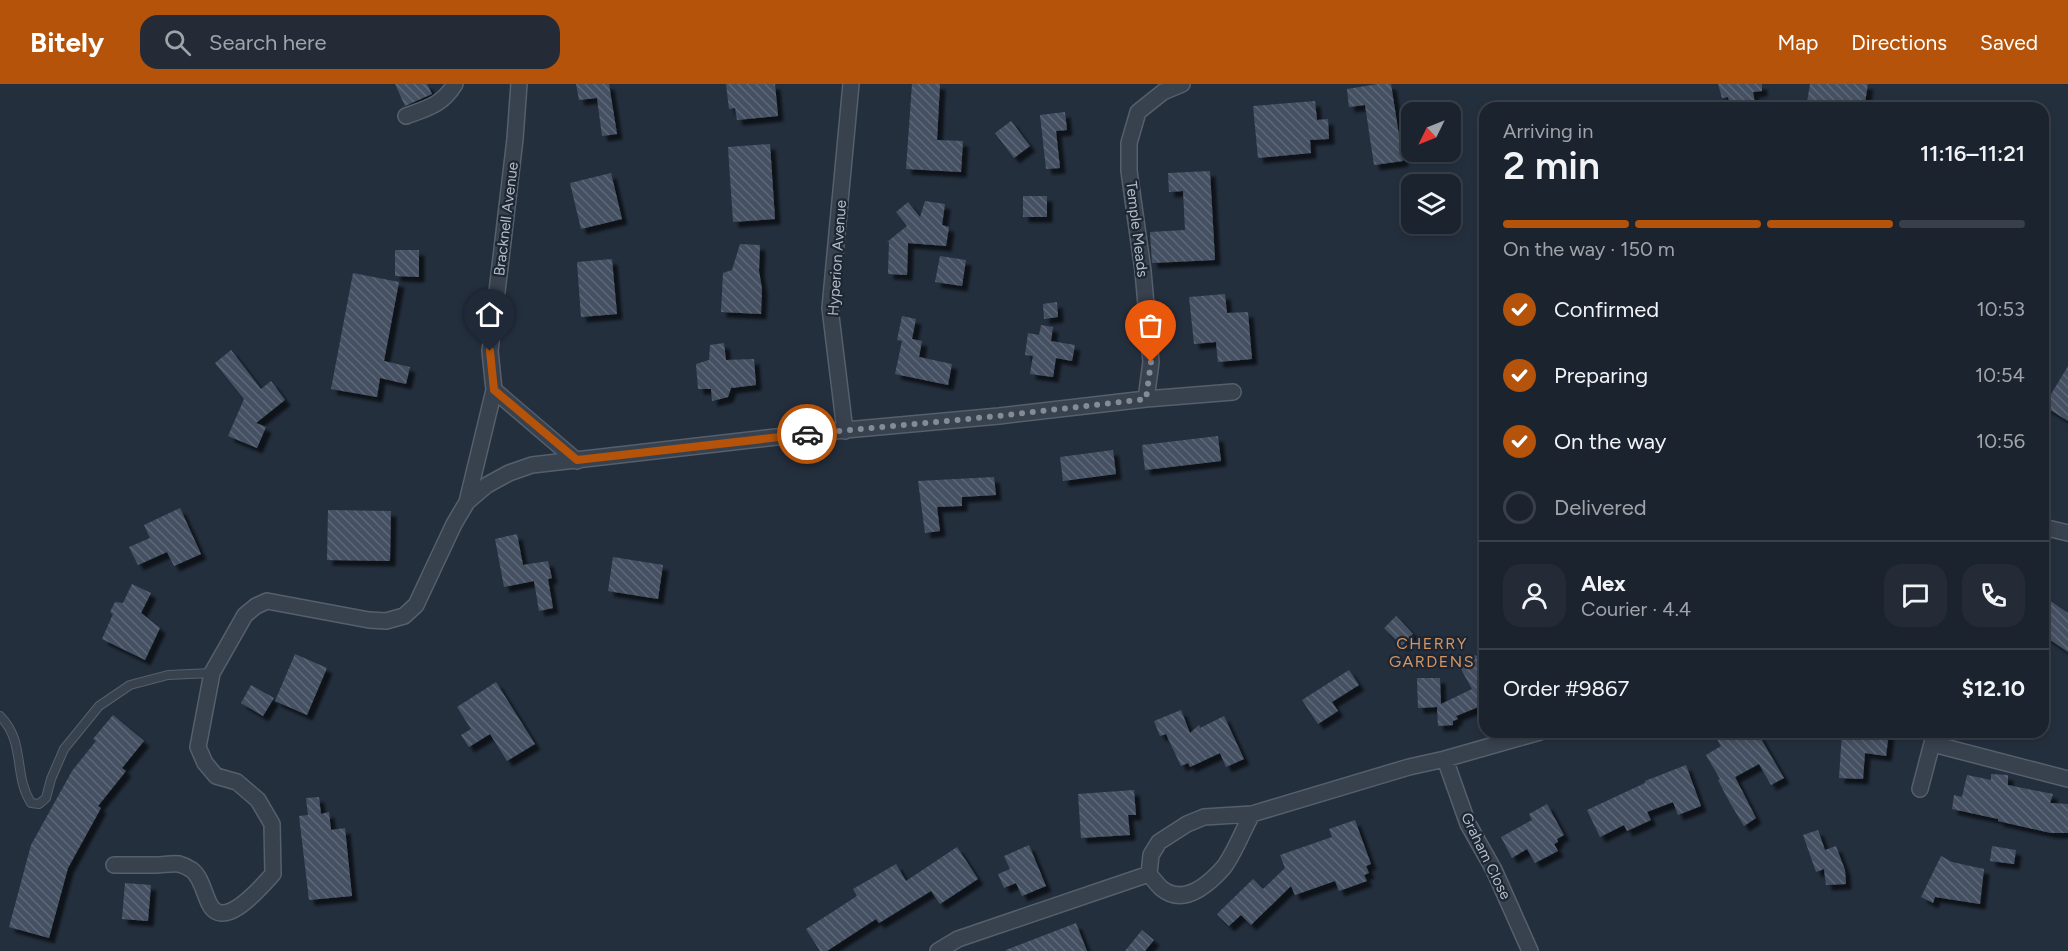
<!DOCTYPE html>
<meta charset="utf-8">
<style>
:root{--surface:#1b232e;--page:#242b36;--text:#f1f3f6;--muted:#a0a4aa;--line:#39404a;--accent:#b45309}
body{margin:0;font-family:Figtree,sans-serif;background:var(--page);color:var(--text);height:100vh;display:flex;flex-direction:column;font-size:22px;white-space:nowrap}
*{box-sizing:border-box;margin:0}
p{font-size:20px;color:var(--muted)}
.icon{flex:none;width:33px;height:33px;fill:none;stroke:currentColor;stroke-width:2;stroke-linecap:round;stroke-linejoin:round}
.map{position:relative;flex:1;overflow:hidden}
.panel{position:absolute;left:1479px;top:18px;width:570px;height:636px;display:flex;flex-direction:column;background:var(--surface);border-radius:18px;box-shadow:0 3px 9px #0003,0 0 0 2px var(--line)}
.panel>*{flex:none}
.needle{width:39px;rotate:227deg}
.controls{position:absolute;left:1401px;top:18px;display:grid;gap:12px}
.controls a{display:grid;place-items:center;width:60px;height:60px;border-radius:12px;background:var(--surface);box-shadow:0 3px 9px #0003,0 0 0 2px var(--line);font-size:30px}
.pin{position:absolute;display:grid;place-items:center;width:51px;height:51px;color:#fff;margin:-62px -26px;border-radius:50% 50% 50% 0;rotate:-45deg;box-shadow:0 0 6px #0007}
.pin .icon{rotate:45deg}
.courier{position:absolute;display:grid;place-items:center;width:60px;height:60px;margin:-30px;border:4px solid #b45309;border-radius:50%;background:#fff;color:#222;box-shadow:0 2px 8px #0007}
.overview em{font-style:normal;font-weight:600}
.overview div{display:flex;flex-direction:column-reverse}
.overview{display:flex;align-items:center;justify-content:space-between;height:102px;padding:0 24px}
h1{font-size:39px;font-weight:600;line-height:45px}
.bar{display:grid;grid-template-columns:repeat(4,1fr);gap:9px 6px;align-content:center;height:72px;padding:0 24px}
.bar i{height:8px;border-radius:4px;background:var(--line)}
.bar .active{background:var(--accent)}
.bar p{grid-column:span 4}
.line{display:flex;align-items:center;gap:15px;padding:0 24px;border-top:2px solid var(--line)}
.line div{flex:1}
.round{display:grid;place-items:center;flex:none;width:63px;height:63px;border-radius:18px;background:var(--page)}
ol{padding:0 24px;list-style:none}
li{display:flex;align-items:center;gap:18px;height:66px}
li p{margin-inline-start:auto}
li .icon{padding:6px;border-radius:50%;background:var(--accent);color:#fff;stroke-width:4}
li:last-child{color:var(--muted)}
li i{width:33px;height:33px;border:3px solid var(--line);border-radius:50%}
header{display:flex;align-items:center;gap:36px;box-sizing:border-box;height:84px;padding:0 30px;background:var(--accent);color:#fff}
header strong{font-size:28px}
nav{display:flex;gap:33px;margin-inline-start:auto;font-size:21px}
.search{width:420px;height:54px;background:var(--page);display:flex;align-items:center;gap:15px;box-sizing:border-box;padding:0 21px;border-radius:18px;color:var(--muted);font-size:22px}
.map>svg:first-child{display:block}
.building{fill:url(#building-back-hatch);filter:url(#shadow)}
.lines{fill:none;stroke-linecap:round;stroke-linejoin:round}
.lane-casing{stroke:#565f6c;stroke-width:10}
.street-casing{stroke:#565f6c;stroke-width:18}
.lane{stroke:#38414e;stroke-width:8}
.street{stroke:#38414e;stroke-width:15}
.done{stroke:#828b98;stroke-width:6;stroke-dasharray:0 10.8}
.route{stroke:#b45309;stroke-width:8}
.labels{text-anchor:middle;stroke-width:4.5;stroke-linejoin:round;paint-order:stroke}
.street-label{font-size:15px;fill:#b4bcc9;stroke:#1d2633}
.neighbourhood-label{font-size:16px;letter-spacing:1.5px;fill:#d59563;stroke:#1d2633}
</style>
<header>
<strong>Bitely</strong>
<div class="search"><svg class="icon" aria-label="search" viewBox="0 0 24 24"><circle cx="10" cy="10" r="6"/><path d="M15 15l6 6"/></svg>Search here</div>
<nav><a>Map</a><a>Directions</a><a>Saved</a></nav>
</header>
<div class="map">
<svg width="2068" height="867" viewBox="0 0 2068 867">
<defs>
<pattern id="building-back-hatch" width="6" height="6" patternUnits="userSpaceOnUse" patternTransform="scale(1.5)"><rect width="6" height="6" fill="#455162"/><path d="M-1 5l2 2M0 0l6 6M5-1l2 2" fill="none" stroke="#5d6877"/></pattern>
<filter id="shadow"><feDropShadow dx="5.5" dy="5.5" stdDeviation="1.5" flood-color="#0009"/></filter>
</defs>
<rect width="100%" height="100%" fill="#242f3e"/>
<path class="building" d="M 395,0 L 427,0 L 432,10 L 405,22 Z
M 576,0 L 609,0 L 617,50 L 602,52 L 597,14 L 579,16 Z
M 726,0 L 775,0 L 778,32 L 737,36 L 735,24 L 729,25 Z
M 912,0 L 940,0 L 937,56 L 963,57 L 961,88 L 906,85 Z
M 1378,0 L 1391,0 L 1403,77 L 1374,81 L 1365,21 L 1349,23 L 1347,5 Z
M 1718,0 L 1762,0 L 1762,7 L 1753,8 L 1756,24 L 1731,24 L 1728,13 L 1722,14 Z
M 1810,0 L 1868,0 L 1864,24 L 1806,24 Z
M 1315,17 L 1317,36 L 1328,35 L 1329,55 L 1310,56 L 1311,69 L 1258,74 L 1253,22 Z
M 1065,28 L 1067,46 L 1056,47 L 1060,84 L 1046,85 L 1040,31 Z
M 1011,37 L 1030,62 L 1014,74 L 995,49 Z
M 770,60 L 775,135 L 733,138 L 728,63 Z
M 1210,87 L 1215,176 L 1152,179 L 1150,148 L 1185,146 L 1183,107 L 1169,108 L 1168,89 Z
M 611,89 L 622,135 L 581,145 L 570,99 Z
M 1023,112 L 1047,112 L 1047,133 L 1023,133 Z
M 925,117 L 945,120 L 942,141 L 949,143 L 946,162 L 908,159 L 907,191 L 888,190 L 889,158 L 887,158 L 907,142 L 896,128 L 908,118 L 920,133 Z
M 740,160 L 760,161 L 759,187 L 762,205 L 761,230 L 721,228 L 723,189 L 732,186 Z
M 395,166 L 419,166 L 419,193 L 395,192 Z
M 940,172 L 966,176 L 962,202 L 935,198 Z
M 612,175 L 617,230 L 581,233 L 577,178 Z
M 353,189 L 399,198 L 384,277 L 410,283 L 406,300 L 380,294 L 377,313 L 331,305 Z
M 1225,210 L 1227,229 L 1248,228 L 1252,275 L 1218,278 L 1216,258 L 1194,260 L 1189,213 Z
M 1057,218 L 1058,233 L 1044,235 L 1043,220 Z
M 902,232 L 916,235 L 912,255 L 922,257 L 919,273 L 952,280 L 948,301 L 895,290 L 902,257 L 897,256 Z
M 1041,241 L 1053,243 L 1051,257 L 1075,261 L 1072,277 L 1056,274 L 1053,293 L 1030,290 L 1033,272 L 1025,271 L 1028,249 L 1039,251 Z
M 724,259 L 726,276 L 754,275 L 756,301 L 731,304 L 728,313 L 712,317 L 711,305 L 698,305 L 696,280 L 709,276 L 710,261 Z
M 231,266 L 261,305 L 271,297 L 285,316 L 256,339 L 266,343 L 257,364 L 228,352 L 244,315 L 215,279 Z
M 2068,282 L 2068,337 L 2044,322 Z
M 1218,352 L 1221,377 L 1145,386 L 1142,361 Z
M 1113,366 L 1116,390 L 1063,397 L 1060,373 Z
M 994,393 L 996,411 L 962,413 L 962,422 L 937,423 L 940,447 L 925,449 L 918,397 Z
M 180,424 L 201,470 L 174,482 L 167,468 L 138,481 L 129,463 L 150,454 L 144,441 Z
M 328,426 L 391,427 L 390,477 L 327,476 Z
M 517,450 L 523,481 L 548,477 L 552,494 L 548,495 L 553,524 L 539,527 L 534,497 L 504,503 L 495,455 Z
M 613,473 L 663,481 L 658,515 L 608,507 Z
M 132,500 L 151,509 L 141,529 L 160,544 L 145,576 L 102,555 L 113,530 L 110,528 L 115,518 L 123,519 Z
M 2043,512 L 2068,529 L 2068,568 L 2043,551 Z
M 1396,532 L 1413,550 L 1402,562 L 1384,544 Z
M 295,570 L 327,584 L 307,631 L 275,617 Z
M 1475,571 L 1485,576 L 1485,630 L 1481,622 L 1456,632 L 1458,635 L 1453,637 L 1453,641 L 1438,642 L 1437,623 L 1418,624 L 1417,594 L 1440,594 L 1441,620 L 1472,605 L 1461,585 Z
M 1349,586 L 1359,601 L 1332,618 L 1338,627 L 1318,640 L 1302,616 Z
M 496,598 L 535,660 L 507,677 L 490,650 L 469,663 L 461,651 L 471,645 L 457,623 Z
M 251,601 L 274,614 L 263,632 L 241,619 Z
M 1181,626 L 1190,649 L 1199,641 L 1200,644 L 1224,632 L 1244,675 L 1226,683 L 1220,669 L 1190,683 L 1188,679 L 1181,682 L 1166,650 L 1160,652 L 1154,637 Z
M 113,631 L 144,657 L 122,684 L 126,687 L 98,722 L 101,724 L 68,784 L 49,854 L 9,843 L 31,761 L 72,687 L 96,657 L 93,655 Z
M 1727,648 L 1732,648 L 1736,654 L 1747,648 L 1757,648 L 1784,694 L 1771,701 L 1759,680 L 1735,693 L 1756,734 L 1744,742 L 1730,719 L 1718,696 L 1720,695 L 1706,671 L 1721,662 L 1716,654 Z
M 1842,648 L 1889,648 L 1886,672 L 1865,669 L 1863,695 L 1839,694 Z
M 1686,681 L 1701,722 L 1678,731 L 1673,718 L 1647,728 L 1651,736 L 1627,747 L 1624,741 L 1600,753 L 1587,726 L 1645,699 L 1645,697 Z
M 1991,690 L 2008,691 L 2008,701 L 2053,710 L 2050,719 L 2068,720 L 2068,749 L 2051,749 L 1998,737 L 1998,735 L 1952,725 L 1954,711 L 1962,713 L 1967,691 L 1991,696 Z
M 1134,706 L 1136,731 L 1128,731 L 1130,751 L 1081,754 L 1078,710 Z
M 319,713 L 321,730 L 329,728 L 331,746 L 345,744 L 352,812 L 309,816 L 299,732 L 308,731 L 306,714 Z
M 1547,720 L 1564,751 L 1557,755 L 1558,758 L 1554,760 L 1558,767 L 1535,779 L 1527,765 L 1512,774 L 1501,753 L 1532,736 L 1529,730 Z
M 1355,736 L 1371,780 L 1366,782 L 1369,789 L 1364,791 L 1367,797 L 1339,807 L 1335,797 L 1295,811 L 1291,802 L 1251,841 L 1241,831 L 1229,842 L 1217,830 L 1253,795 L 1263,805 L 1285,784 L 1280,771 L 1332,753 L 1329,745 Z
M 1818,746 L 1825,766 L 1836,762 L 1845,786 L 1846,800 L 1826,801 L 1824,785 L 1816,788 L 1803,751 Z
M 1029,761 L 1046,802 L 1022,812 L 1016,799 L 1004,804 L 998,790 L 1010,785 L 1004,772 Z
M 1992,762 L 2016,766 L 2014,780 L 1990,777 Z
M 957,763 L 978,795 L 940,820 L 931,807 L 879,839 L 876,835 L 827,867 L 820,867 L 806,845 L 857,812 L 853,805 L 896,780 L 906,797 Z
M 1941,772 L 1952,778 L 1984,785 L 1980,820 L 1935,813 L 1933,819 L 1921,813 Z
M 125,799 L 151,801 L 148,837 L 122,835 Z
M 1076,839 L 1087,867 L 1006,867 L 1006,866 Z
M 1142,846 L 1154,856 L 1145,867 L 1125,867 Z"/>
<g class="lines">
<defs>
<path id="lane" d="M 0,632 C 26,658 13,691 31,719 L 39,720 L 46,714 L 51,695 L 64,665 L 99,622 L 130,601 L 168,591 L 212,589"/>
<path id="street" d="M 406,32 C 428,24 442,21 455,0
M 494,306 L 577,377
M 1146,315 L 1151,278 L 1143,187 L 1129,87 L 1129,59 L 1138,28 L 1163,8 L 1182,0
M 845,347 L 830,224 L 851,0
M 467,418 L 494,306 L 490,267 L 515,55 L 519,0
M 2043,443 L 2068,449
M 1933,660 L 2068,695
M 1445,675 L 1468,740 L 1494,786 L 1530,867
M 1920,705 L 1935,648
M 1252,730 C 1243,746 1235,768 1224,783 C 1209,800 1184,823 1161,804 C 1157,800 1153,795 1149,790 L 1151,771 L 1159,758 L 1187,740 L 1204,733 L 1252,730 L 1409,683 L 1445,675 L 1540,648
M 114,781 C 128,781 142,781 156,781 C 163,781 172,779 179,780 C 183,781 189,784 192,786 C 201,793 204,809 209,819 C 223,849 261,803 273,790 L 272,740 L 258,716 L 237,698 L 216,692 L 205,679 L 198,663 L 212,589 L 245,531 L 256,522 L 267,517 L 369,536 L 386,537 L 404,532 L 416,521 L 454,440 L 467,418 L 487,401 L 509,389 L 532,381 L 802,350 L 999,332 L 1146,315 L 1233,308
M 938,867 L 958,855 L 1149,790"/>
</defs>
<use href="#lane" class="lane-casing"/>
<use href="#street" class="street-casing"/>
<use href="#lane" class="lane"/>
<use href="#street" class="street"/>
</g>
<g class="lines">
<path class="done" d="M 807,350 L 999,332 L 1146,315 L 1151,278"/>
<path class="route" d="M 490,267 L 494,306 L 577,376 L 807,350"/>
</g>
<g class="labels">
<g class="street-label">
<text transform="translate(506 135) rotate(-83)" y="5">Bracknell Avenue</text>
<text transform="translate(1137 145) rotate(83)" y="5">Temple Meads</text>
<text transform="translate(837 174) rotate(-86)" y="5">Hyperion Avenue</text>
<text transform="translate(1486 772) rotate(64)" y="5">Graham Close</text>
</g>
<g class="neighbourhood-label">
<text x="1432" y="565">CHERRY<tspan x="1432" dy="18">GARDENS</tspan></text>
</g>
</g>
</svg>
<div class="controls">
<a><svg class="needle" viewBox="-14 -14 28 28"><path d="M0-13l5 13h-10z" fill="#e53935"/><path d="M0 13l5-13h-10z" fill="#a0a4aa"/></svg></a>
<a><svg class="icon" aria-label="layers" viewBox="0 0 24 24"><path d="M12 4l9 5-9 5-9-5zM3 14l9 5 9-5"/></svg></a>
</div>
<div class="pin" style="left:1151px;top:278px;background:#ea580c"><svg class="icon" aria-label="bag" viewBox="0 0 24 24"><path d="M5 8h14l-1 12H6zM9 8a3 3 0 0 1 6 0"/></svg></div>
<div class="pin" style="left:490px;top:267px;background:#1f2937"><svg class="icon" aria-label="home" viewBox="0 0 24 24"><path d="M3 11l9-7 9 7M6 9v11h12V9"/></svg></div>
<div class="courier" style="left:807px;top:350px"><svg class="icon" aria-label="car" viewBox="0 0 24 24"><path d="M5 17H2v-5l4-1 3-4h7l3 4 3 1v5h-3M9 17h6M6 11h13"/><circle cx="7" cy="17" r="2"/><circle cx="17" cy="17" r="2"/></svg></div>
<section class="panel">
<div class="overview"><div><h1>2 min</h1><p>Arriving in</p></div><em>11:16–11:21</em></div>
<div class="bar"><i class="active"></i><i class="active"></i><i class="active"></i><i></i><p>On the way · 150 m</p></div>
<ol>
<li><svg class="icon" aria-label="check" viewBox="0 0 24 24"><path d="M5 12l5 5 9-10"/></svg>Confirmed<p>10:53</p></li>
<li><svg class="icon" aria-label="check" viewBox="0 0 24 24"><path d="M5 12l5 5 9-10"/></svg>Preparing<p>10:54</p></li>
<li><svg class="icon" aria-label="check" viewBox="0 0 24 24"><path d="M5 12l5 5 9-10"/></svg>On the way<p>10:56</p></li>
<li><i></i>Delivered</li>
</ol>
<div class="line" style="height:108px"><a class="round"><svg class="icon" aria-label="person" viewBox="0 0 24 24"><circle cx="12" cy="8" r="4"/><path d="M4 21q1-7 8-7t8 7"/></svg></a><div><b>Alex</b><p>Courier · 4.4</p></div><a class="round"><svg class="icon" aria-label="chat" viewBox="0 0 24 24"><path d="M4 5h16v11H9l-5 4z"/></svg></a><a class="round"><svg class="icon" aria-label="phone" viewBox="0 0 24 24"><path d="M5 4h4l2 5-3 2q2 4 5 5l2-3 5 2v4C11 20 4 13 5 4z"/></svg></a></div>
<div class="line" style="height:78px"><div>Order #9867</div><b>$12.10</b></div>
</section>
</div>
